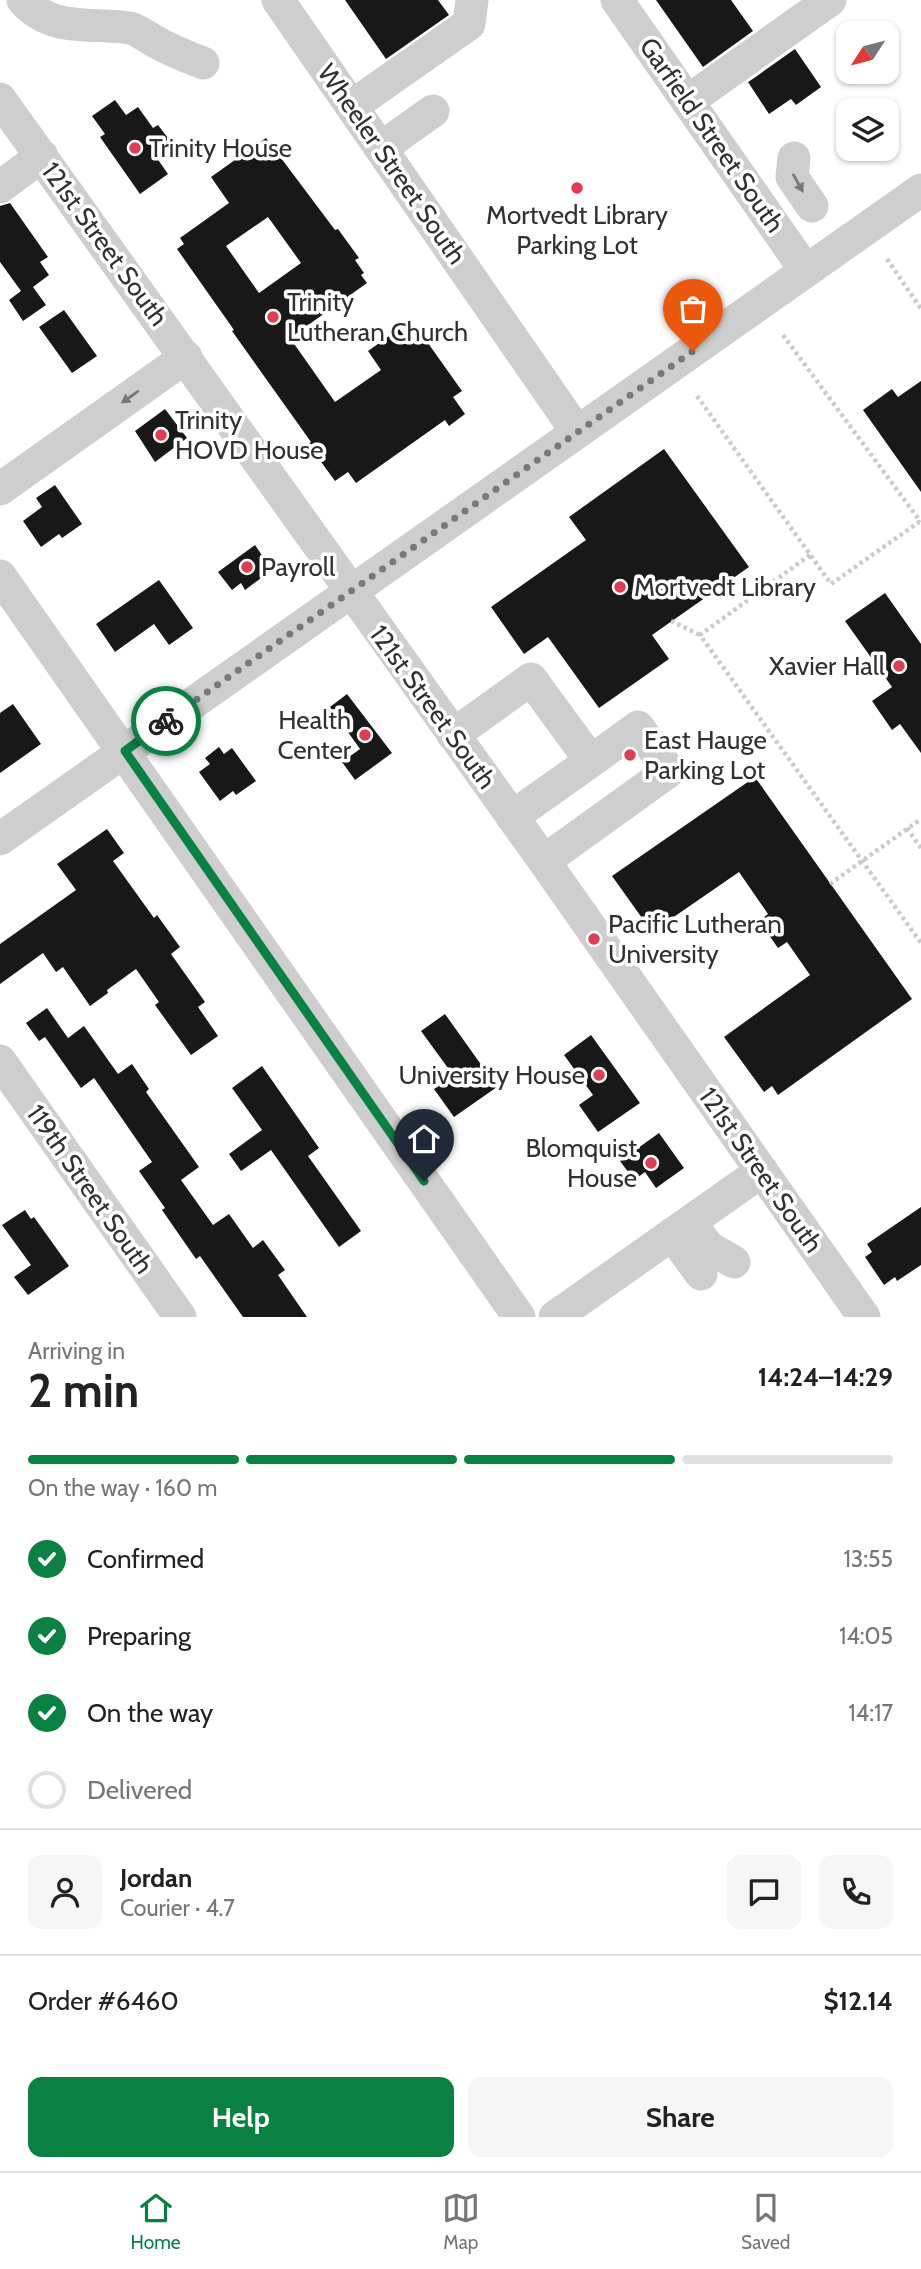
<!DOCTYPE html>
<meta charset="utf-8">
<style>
:root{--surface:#fff;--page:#f6f6f6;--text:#222;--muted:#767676;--line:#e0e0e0;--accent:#0b8043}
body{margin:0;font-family:Cabin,sans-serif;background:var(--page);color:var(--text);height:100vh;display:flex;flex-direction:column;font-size:26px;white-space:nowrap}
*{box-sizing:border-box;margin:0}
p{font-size:23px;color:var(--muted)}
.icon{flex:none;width:38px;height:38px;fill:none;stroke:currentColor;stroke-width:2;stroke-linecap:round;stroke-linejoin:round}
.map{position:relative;height:1317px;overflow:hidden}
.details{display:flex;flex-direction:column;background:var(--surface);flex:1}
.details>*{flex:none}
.needle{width:46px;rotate:234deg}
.buttons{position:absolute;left:836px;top:21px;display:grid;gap:14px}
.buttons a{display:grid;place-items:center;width:63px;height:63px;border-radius:14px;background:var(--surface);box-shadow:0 2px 5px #0004;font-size:35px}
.pin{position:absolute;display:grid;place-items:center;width:60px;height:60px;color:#fff;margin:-72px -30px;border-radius:50% 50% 50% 0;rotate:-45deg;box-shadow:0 0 7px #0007}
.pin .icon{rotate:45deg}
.courier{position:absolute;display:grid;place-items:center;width:70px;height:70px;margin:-35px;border:5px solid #0b8043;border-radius:50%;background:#fff;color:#222;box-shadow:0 2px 9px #0007}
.overview em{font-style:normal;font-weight:700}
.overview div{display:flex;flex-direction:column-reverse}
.overview{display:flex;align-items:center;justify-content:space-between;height:119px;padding:0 28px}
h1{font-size:46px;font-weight:700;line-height:52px}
.bar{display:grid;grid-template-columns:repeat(4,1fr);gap:10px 7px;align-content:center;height:84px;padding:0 28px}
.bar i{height:9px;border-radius:5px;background:var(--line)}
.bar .current{background:var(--accent)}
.bar p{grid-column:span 4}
.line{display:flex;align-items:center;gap:18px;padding:0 28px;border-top:2px solid var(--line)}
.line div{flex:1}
.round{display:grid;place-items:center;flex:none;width:74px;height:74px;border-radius:14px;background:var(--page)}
ol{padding:0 28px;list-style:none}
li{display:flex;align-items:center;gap:21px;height:77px}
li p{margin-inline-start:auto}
li .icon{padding:7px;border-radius:50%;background:var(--accent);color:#fff;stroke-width:4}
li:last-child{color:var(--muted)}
li i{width:38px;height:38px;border:4px solid var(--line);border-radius:50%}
.action{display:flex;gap:14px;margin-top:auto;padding:14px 28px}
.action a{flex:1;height:80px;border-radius:14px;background:var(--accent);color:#fff;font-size:28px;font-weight:700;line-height:80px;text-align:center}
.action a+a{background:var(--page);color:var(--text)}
.menu{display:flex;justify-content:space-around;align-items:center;height:98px;border-top:2px solid var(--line);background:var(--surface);font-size:19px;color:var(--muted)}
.menu a{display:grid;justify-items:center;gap:4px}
.menu .current{color:var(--accent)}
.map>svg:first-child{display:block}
.building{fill:#181818;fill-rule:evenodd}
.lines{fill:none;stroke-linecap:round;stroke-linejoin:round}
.path{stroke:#cbcbcb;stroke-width:4.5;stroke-dasharray:3.5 3.5;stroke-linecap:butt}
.minor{stroke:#cecece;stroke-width:33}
.oneway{fill:#787878}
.done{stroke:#797979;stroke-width:7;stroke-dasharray:0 12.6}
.route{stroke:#0b8043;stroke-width:9}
.poi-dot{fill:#df3d51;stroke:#fff;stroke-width:2.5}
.labels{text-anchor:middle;stroke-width:7;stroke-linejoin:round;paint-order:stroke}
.street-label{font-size:26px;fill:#313131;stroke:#fff}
.poi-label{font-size:26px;fill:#313131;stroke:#fff;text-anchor:start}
</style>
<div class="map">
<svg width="921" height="1317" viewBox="0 0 921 1317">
<rect width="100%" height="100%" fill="#fff"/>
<path class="building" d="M 345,0 L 438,0 L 449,15 L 386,59 Z
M 656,0 L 731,0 L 753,31 L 703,67 Z
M 795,49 L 821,87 L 796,105 L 791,99 L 769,114 L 748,82 L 744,85 Z
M 115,100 L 126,115 L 138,107 L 153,128 L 158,125 L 171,142 L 154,154 L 168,174 L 140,194 L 100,137 L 105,134 L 92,116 Z
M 266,138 L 335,230 L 338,229 L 359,258 L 355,260 L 364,273 L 361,275 L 367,283 L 290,338 L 335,402 L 381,370 L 368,351 L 399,329 L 406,338 L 418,329 L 462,391 L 453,397 L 465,414 L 449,426 L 445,420 L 356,483 L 348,472 L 335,481 L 308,444 L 311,442 L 232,331 L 234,330 L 177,249 L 184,244 L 180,238 L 229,203 L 211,177 ZM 268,217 L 301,263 L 259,293 L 226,246 Z
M 10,203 L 48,257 L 40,262 L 49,275 L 33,287 L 46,305 L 23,321 L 9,300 L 21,291 L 0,262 L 0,206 Z
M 64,310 L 97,356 L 72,373 L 39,327 Z
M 921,381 L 921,492 L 863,410 L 892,389 L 898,397 Z
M 165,409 L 187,438 L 155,462 L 135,431 Z
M 664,449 L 749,567 L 652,635 L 669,659 L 599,708 L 548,637 L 524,654 L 491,607 L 586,540 L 569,517 Z
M 55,485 L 82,524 L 62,538 L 59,534 L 41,547 L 23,521 L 42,507 L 36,498 Z
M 255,545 L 272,570 L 245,590 L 241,583 L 232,590 L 218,572 Z
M 159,580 L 193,628 L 169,645 L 154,624 L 115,652 L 96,624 Z
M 885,593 L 921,644 L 921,753 L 900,724 L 892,730 L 872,701 L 892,687 L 845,621 Z
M 347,694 L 392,753 L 355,780 L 342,762 L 360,749 L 330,707 Z
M 13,704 L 41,744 L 0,773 L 0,713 Z
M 219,747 L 224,754 L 232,748 L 256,781 L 236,795 L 233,791 L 220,801 L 199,772 L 210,764 L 205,758 Z
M 755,777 L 912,999 L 778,1095 L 772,1086 L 764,1092 L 724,1037 L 810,975 L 787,942 L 778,948 L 759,921 L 768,914 L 739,872 L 652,932 L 612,876 Z
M 107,829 L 124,853 L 113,861 L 154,918 L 157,915 L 180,947 L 171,954 L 205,1002 L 198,1007 L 218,1036 L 191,1055 L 155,1005 L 159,1002 L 136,969 L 107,990 L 108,993 L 90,1006 L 63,967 L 56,972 L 43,953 L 0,984 L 0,944 L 76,890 L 57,864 Z
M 47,1008 L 68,1038 L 84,1026 L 118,1074 L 132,1064 L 149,1089 L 146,1092 L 199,1167 L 181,1180 L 213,1225 L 229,1214 L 253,1248 L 263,1240 L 285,1270 L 278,1275 L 307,1317 L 243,1317 L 200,1256 L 196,1259 L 162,1210 L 165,1208 L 139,1171 L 152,1162 L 94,1078 L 81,1088 L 45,1037 L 39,1041 L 26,1023 Z
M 445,1014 L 497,1087 L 454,1117 L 434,1089 L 453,1075 L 421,1031 Z
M 591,1035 L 640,1103 L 598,1132 L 579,1105 L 593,1095 L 564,1055 Z
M 262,1066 L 319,1148 L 308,1156 L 361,1231 L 339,1247 L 271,1150 L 241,1171 L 229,1154 L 262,1130 L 232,1088 Z
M 659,1133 L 684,1168 L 656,1188 L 645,1172 L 634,1180 L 620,1161 Z
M 921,1207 L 921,1265 L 897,1281 L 895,1277 L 884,1285 L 865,1257 L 872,1252 L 867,1244 Z
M 25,1210 L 31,1219 L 34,1217 L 69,1266 L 28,1295 L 14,1277 L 31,1265 L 2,1225 Z"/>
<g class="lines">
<path class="path" d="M 887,259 L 921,309
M 783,335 L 920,521
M 697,396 L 831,584 L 919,522 L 921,525
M 810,555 L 700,635 L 921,943
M 671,621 L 700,635
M 907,828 L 921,848
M 830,884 L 921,819"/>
<path class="minor" d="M 23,0 C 52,33 93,22 130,28 C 139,30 149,39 158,43 C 172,51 188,57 203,63
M 278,0 L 577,432
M 617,0 L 806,271
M 0,99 L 544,861 L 864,1317
M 688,101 L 830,0
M 352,106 L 469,24 L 472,0
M 381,148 L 433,111
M 794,158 L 792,177 L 812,206
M 0,187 L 42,156
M 0,489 L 186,357
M 0,576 L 519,1317
M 453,735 L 531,679 L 591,761 L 638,727 L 669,771 L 544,861
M 512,817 L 591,761
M 0,839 L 921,190
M 0,1061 L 180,1317
M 690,1222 L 708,1247 L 734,1262
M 672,1234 L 701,1274
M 555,1317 L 762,1171"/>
</g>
<defs><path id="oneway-solid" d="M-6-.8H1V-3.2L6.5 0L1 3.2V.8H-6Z" transform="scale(1.75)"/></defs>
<g class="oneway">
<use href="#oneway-solid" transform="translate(798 183) rotate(61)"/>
<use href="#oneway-solid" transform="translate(130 397) rotate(145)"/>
</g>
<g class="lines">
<path class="done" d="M 166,721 L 693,351"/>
<path class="route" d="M 166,721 L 125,751 L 424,1181"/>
</g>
<g class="poi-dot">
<circle cx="135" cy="148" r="7"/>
<circle cx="577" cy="188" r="7"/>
<circle cx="273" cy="317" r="7"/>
<circle cx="161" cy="435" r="7"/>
<circle cx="247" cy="567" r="7"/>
<circle cx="620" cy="587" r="7"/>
<circle cx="899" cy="666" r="7"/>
<circle cx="365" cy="735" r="7"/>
<circle cx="630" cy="755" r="7"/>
<circle cx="594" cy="939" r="7"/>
<circle cx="599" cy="1075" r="7"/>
<circle cx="651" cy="1163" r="7"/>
</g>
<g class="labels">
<g class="street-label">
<text transform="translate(712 135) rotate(55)" y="9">Garfield Street South</text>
<text transform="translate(392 164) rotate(55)" y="9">Wheeler Street South</text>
<text transform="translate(105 244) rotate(54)" y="9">121st Street South</text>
<text transform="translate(433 707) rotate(54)" y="9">121st Street South</text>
<text transform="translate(761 1170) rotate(55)" y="9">121st Street South</text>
<text transform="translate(90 1189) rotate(55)" y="9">119th Street South</text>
</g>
<g class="poi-label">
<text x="149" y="157">Trinity House</text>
<text x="577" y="224" text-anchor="middle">Mortvedt Library<tspan x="577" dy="30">Parking Lot</tspan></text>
<text x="287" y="311">Trinity<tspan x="287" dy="30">Lutheran Church</tspan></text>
<text x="175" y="429">Trinity<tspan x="175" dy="30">HOVD House</tspan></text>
<text x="261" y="576">Payroll</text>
<text x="634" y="596">Mortvedt Library</text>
<text x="885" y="675" text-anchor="end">Xavier Hall</text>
<text x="351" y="729" text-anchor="end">Health<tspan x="351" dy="30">Center</tspan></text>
<text x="644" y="749">East Hauge<tspan x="644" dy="30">Parking Lot</tspan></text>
<text x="608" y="933">Pacific Lutheran<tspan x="608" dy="30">University</tspan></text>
<text x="585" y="1084" text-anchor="end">University House</text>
<text x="637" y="1157" text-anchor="end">Blomquist<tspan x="637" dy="30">House</tspan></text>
</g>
</g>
</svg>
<div class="buttons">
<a><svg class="needle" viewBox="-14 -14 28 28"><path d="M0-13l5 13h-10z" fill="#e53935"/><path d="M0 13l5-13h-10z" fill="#767676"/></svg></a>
<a><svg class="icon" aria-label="layers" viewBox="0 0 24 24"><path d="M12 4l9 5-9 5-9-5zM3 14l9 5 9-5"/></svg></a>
</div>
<div class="pin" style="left:693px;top:351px;background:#ea580c"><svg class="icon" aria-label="bag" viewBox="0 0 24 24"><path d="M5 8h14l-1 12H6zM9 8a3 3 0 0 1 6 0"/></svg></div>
<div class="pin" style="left:424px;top:1181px;background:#1f2937"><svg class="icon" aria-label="home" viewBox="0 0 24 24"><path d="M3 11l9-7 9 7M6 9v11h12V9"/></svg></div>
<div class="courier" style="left:166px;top:721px"><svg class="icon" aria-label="bike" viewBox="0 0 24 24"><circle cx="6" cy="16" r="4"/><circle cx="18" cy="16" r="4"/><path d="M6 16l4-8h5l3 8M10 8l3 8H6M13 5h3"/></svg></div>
</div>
<section class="details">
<div class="overview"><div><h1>2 min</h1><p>Arriving in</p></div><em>14:24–14:29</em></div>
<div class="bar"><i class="current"></i><i class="current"></i><i class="current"></i><i></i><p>On the way · 160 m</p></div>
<ol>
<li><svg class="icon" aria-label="check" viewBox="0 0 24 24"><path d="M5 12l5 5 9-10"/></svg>Confirmed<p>13:55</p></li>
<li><svg class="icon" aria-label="check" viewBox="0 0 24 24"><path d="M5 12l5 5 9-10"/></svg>Preparing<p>14:05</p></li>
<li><svg class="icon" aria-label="check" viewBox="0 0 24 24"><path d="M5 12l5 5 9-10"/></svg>On the way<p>14:17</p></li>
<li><i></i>Delivered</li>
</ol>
<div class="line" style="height:126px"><a class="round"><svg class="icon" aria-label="person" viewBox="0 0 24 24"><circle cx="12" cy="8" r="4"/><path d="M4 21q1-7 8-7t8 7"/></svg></a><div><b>Jordan</b><p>Courier · 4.7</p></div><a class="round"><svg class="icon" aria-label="chat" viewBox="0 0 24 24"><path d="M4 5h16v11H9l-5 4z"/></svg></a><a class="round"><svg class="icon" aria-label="phone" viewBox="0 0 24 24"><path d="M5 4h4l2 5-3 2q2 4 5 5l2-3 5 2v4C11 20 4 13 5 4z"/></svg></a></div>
<div class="line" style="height:91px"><div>Order #6460</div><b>$12.14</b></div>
<div class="action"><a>Help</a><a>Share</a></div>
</section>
<nav class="menu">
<a class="current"><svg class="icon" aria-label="home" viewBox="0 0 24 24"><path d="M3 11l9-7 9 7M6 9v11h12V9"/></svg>Home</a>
<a><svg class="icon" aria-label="map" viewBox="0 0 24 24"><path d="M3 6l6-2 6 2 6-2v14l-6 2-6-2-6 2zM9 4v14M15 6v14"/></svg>Map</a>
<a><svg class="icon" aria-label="saved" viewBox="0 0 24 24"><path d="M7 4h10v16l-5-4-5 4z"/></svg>Saved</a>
</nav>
